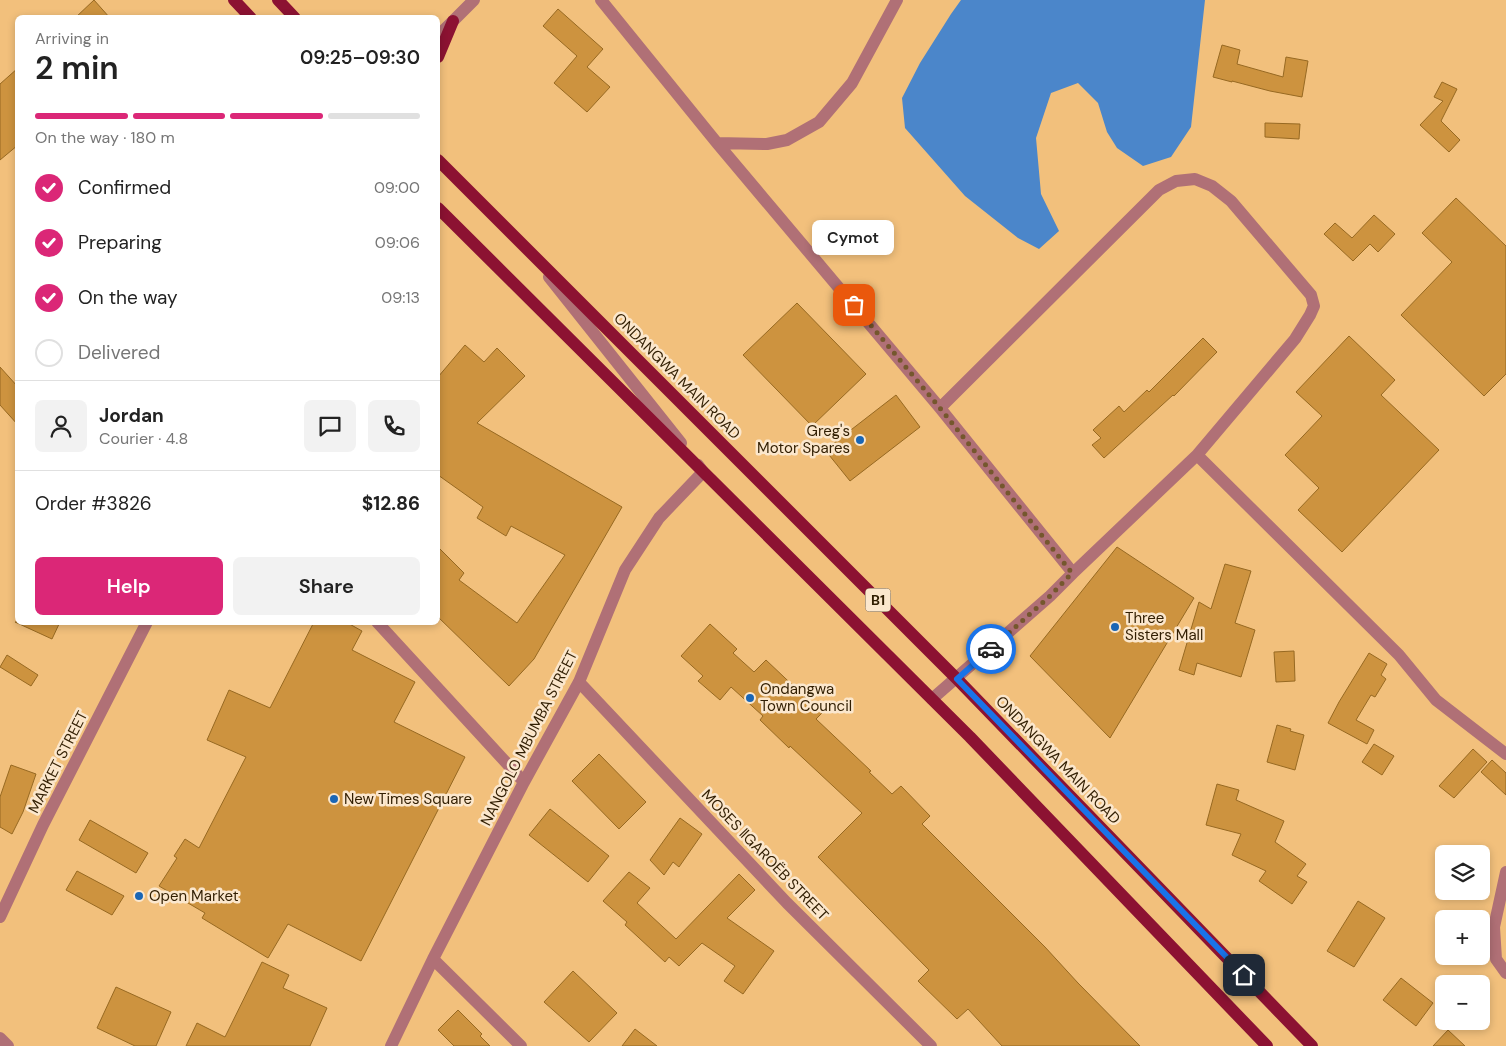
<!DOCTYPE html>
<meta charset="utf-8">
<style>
:root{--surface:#fff;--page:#f2f2f2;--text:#222;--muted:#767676;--line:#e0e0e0;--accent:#db2777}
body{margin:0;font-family:"DM Sans",sans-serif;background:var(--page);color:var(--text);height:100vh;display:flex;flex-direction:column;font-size:19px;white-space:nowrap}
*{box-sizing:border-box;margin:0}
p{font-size:16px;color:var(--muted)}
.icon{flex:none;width:28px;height:28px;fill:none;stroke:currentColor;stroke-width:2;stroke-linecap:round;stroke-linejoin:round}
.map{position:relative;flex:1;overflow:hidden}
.panel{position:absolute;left:15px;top:15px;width:425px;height:610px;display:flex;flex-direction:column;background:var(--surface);border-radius:8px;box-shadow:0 2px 8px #0003}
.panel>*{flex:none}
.controls{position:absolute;left:1435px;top:845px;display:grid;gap:10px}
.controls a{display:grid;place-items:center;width:55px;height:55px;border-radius:8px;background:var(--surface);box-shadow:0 2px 8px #0003;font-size:25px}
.pin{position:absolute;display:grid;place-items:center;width:42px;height:42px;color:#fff;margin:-21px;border-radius:10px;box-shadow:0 2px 8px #0006}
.courier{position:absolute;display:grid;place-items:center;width:50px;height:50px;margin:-25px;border:4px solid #1a73e8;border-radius:50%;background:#fff;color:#222;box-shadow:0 1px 6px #0007}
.bubble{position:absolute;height:35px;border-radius:8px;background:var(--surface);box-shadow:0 2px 8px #0003;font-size:16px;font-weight:600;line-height:35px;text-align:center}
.headline em{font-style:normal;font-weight:600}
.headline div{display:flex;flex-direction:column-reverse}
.headline{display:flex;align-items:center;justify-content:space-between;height:85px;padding:0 20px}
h1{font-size:32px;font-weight:600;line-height:38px}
.bar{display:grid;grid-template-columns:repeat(4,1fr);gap:8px 5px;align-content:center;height:60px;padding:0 20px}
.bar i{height:6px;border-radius:4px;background:var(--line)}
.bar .current{background:var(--accent)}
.bar p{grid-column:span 4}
.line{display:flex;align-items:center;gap:12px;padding:0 20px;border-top:1px solid var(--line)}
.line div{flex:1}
.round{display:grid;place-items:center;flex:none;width:52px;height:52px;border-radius:8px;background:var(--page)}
ol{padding:0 20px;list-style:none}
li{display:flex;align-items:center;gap:15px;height:55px}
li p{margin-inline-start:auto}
li .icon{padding:5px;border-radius:50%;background:var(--accent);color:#fff;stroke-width:4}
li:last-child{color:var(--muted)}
li i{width:28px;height:28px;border:2px solid var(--line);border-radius:50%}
.action{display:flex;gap:10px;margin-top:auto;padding:10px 20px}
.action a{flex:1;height:58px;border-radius:8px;background:var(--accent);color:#fff;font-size:20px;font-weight:600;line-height:58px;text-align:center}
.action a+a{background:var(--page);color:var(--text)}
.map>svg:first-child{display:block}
.water{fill:#4b86ca}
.building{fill:#cd933f;stroke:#976922}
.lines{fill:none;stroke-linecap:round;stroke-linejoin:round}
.minor{stroke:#b07076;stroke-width:12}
.tertiary{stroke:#b07076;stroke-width:12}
.primary{stroke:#8c1232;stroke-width:12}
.done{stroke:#75572d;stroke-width:5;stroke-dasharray:0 9}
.route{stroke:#1a73e8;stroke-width:6}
.poi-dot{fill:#1a66b5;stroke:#fbe7cd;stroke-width:2}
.labels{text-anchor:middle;stroke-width:5;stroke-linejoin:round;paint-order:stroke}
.shield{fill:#fbe7cd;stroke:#6e5a3f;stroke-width:1}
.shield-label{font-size:14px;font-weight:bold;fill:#311e02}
.street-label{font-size:15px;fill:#311e02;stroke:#fbe7cd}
.poi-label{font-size:15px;fill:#311e02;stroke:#fbe7cd;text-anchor:start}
</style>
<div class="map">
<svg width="1506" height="1046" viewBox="0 0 1506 1046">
<rect width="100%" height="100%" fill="#f2c07c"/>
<path class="water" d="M 961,0 L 1205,0 L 1191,127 L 1171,157 L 1143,166 L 1117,148 L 1107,132 L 1098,103 L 1078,83 L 1051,93 L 1036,138 L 1041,194 L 1059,231 L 1039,249 L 1018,238 L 965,196 L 905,128 L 902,98 L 920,63 L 951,14 Z"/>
<path class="building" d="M 94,0 L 110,18 L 75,18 Z
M 558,9 L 603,49 L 587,67 L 610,87 L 587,112 L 554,83 L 577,56 L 543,26 Z
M 1222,45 L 1240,50 L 1237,64 L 1283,77 L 1286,57 L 1308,61 L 1302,97 L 1270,91 L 1232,81 L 1232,82 L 1213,77 Z
M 18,68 L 18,145 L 0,160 L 0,84 Z
M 1442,82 L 1457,89 L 1441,121 L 1460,140 L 1449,152 L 1420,125 L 1443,101 L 1434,97 Z
M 1265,123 L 1300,124 L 1299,139 L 1265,137 Z
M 1456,198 L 1506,246 L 1506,374 L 1484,396 L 1401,315 L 1452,262 L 1422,233 Z
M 1374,215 L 1395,234 L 1378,252 L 1370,244 L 1353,261 L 1324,234 L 1335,223 L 1352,238 Z
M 797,303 L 866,374 L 812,426 L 743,355 Z
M 1349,336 L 1395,380 L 1381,395 L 1439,450 L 1342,552 L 1298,510 L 1319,488 L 1285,455 L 1322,416 L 1296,392 Z
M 1203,338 L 1217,352 L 1174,396 L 1173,395 L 1104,458 L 1092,445 L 1101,438 L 1093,430 L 1119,406 L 1124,412 L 1147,390 L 1149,392 Z
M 465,345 L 484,362 L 497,348 L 525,376 L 477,423 L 622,507 L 534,659 L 509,686 L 438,617 L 438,547 L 464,573 L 459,580 L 517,623 L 565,555 L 511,526 L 506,536 L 477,518 L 483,507 L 438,475 L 438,377 Z
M 0,367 L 18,387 L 18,425 L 0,405 Z
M 896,395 L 920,427 L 850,481 L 825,450 Z
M 1117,547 L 1194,598 L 1110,738 L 1030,656 Z
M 1225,564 L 1251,571 L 1235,623 L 1255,630 L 1241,677 L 1197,663 L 1194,675 L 1179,670 L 1199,602 L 1211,609 Z
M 15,622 L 60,622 L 52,639 Z
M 314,622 L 346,622 L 362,631 L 352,650 L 415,682 L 394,722 L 465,757 L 361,961 L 288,924 L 268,958 L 202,918 L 205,913 L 159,886 L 177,858 L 174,856 L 185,839 L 199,848 L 246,757 L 207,740 L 229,690 L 270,708 Z
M 710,624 L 737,649 L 733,653 L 754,672 L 766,660 L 822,713 L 816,719 L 871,771 L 869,772 L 892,794 L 901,786 L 930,816 L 922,824 L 1045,947 L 1078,983 L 1140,1046 L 1002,1046 L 968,1009 L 957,1019 L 918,981 L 929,970 L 818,857 L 862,813 L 790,746 L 789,748 L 760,720 L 763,716 L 731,687 L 720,700 L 698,681 L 703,676 L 681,656 Z
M 1294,651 L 1295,681 L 1276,682 L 1274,652 Z
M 1369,653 L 1387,664 L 1381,675 L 1386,679 L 1375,697 L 1371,695 L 1356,720 L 1374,730 L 1367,744 L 1328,723 L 1339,702 Z
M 7,655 L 38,675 L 31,686 L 0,667 Z
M 1277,725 L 1291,729 L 1290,731 L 1304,735 L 1295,770 L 1267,762 Z
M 1374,744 L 1394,756 L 1382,775 L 1362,762 Z
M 1473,749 L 1487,762 L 1454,798 L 1439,786 Z
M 599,754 L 646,802 L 619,829 L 572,781 Z
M 1492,760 L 1506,773 L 1506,795 L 1481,772 Z
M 11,765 L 36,774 L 23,812 L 12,834 L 0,827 L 0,797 Z
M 1217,784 L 1239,790 L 1236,800 L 1284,821 L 1275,842 L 1306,864 L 1297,876 L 1307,882 L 1292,904 L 1259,881 L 1266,871 L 1232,855 L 1241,834 L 1206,825 Z
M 550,809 L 609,856 L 588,882 L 529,835 Z
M 680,818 L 702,834 L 679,867 L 673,862 L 664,875 L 650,860 Z
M 90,820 L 148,853 L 136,873 L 79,840 Z
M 77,871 L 124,896 L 112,915 L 66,890 Z
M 629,872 L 650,888 L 637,903 L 676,939 L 739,874 L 755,890 L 727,918 L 774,951 L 743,994 L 724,981 L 735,966 L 702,943 L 679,966 L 669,957 L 665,962 L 625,925 L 627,922 L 603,901 Z
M 1358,901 L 1385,918 L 1354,967 L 1327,951 Z
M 262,962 L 289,975 L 283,988 L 327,1008 L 310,1046 L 186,1046 L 197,1023 L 225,1037 Z
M 573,971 L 617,1013 L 589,1042 L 544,1002 Z
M 1401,978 L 1433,1003 L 1416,1026 L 1383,1000 Z
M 116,987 L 171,1012 L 156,1046 L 135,1046 L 97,1028 Z
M 458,1010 L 482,1034 L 480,1036 L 490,1046 L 454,1046 L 438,1030 Z
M 635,1029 L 657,1046 L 622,1046 Z
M 1448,1030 L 1465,1046 L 1433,1046 Z"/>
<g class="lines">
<path class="minor" d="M 601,0 L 717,143 L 940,408 L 1073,573 L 1050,596 L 932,699
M 717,143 L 767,144 L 787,140 L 819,122 L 852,83 L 897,0
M 549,277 L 681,443
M 940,408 L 1159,190 L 1176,181 L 1195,179 L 1212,186 L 1231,201 L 1311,295 L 1314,306 L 1310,315 L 1295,339 L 1197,455 L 1399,655 L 1436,700 L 1506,754
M 1073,573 L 1197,455
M 377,622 L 524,782
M 579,682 L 787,903 L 931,1046
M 1506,872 L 1494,927 L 1496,959 L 1506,973
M 0,917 L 43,825 L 147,622
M 433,959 L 521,1046
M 0,1038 L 8,1046
M 391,1046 L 433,959 L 524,782 L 579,682 L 625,570 L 659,518 L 703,472 L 698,465"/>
<path class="tertiary" d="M 438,36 L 474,0"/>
<path class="primary" d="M 234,0 L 251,18
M 278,0 L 295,18
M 438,57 L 453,21
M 438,160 L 957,679 L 1312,1046
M 438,208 L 970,737 L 1267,1046"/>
</g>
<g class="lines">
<path class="done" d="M 854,305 L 940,408 L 1072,573 L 1050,596 L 991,649"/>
<path class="route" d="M 991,649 L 957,679 L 1244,975"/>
</g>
<g class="poi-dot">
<circle cx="860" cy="440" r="5"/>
<circle cx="1115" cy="627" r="5"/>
<circle cx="750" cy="698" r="5"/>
<circle cx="334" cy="799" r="5"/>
<circle cx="139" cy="896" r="5"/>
</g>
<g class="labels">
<rect class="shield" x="865.5" y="588.5" width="25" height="23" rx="4"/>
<g class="shield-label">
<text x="878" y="605">B1</text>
</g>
<g class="street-label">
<text transform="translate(677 376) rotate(45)" y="5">ONDANGWA MAIN ROAD</text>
<text transform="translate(529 738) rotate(-63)" y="5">NANGOLO MBUMBA STREET</text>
<text transform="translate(1058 760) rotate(46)" y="5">ONDANGWA MAIN ROAD</text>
<text transform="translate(58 762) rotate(-63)" y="5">MARKET STREET</text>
<text transform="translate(765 855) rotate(46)" y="5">MOSES ǁGAROËB STREET</text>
</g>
<g class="poi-label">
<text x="850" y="436" text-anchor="end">Greg's<tspan x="850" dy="17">Motor Spares</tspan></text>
<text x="1125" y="623">Three<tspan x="1125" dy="17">Sisters Mall</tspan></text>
<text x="760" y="694">Ondangwa<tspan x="760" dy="17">Town Council</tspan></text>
<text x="344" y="804">New Times Square</text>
<text x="149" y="901">Open Market</text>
</g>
</g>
</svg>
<div class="controls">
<a><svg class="icon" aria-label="layers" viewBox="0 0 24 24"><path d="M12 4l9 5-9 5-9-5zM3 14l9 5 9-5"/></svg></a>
<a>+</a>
<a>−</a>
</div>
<div class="pin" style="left:854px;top:305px;background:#ea580c"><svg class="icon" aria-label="bag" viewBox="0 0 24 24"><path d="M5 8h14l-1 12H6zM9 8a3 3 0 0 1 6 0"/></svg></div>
<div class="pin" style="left:1244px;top:975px;background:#1f2937"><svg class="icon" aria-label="home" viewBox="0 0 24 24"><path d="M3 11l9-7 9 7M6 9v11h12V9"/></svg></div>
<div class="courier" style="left:991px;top:649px"><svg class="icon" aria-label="car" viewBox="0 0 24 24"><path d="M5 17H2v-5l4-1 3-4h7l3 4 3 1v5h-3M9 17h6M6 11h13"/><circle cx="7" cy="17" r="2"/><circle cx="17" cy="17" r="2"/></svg></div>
<div class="bubble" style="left:812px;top:220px;width:82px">Cymot</div>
<section class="panel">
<div class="headline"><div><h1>2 min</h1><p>Arriving in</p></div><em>09:25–09:30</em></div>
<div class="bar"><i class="current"></i><i class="current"></i><i class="current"></i><i></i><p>On the way · 180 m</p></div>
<ol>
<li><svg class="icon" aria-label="check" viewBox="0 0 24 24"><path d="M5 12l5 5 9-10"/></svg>Confirmed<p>09:00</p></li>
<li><svg class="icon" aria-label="check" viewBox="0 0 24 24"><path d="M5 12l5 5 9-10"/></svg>Preparing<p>09:06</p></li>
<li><svg class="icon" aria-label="check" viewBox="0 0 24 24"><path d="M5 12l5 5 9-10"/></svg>On the way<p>09:13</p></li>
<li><i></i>Delivered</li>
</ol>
<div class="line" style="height:90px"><a class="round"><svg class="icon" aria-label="person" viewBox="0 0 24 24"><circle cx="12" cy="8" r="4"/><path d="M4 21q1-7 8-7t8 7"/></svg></a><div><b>Jordan</b><p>Courier · 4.8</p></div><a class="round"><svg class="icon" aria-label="chat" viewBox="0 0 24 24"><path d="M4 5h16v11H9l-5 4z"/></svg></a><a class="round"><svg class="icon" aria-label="phone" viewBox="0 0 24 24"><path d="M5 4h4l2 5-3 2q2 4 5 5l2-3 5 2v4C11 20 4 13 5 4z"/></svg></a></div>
<div class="line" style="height:65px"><div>Order #3826</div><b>$12.86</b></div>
<div class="action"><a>Help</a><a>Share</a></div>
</section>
</div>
